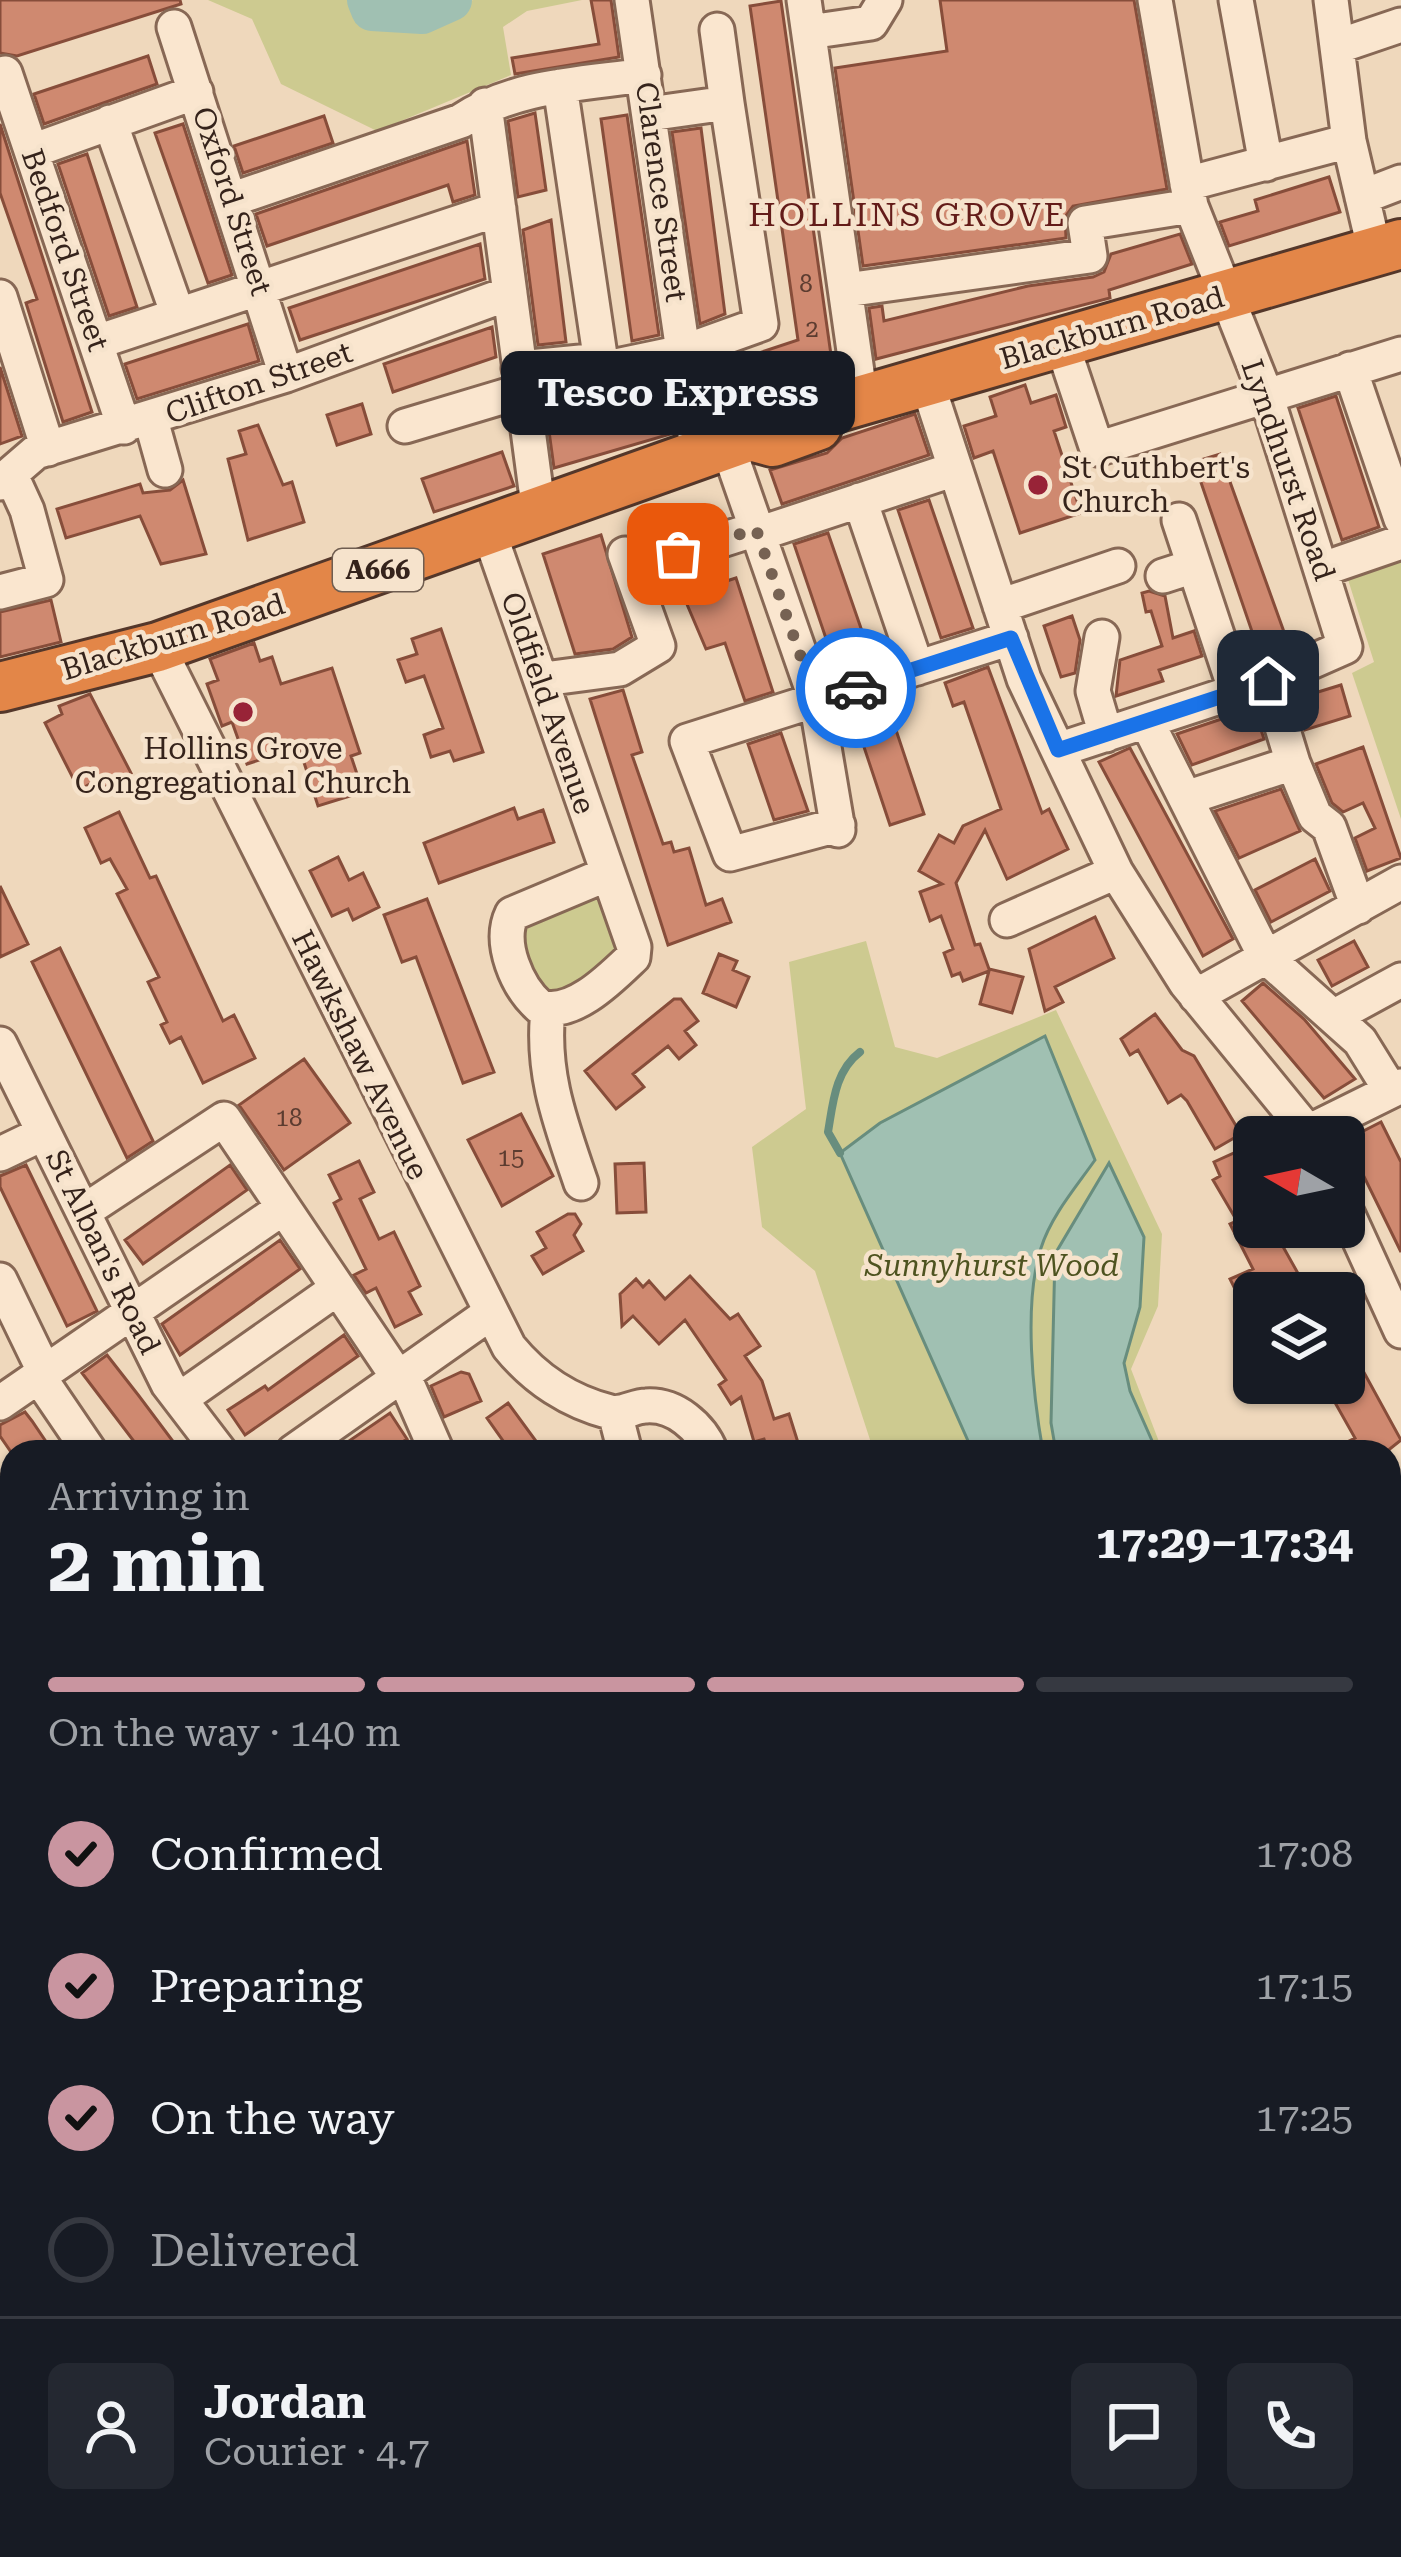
<!DOCTYPE html>
<meta charset="utf-8">
<style>
:root{--surface:#171b24;--page:#242831;--text:#f1f3f6;--muted:#9ea1a6;--line:#363941;--accent:#c995a0}
body{margin:0;font-family:"Roboto Serif",serif;background:var(--page);color:var(--text);height:100vh;display:flex;flex-direction:column;font-size:45px;white-space:nowrap}
*{box-sizing:border-box;margin:0}
p{font-size:39px;color:var(--muted)}
.icon{flex:none;width:66px;height:66px;fill:none;stroke:currentColor;stroke-width:2;stroke-linecap:round;stroke-linejoin:round}
.map{position:relative;flex:1;overflow:hidden}
.drawer{position:absolute;left:0px;top:1440px;width:1401px;height:1119px;display:flex;flex-direction:column;background:var(--surface);border-radius:36px 36px 0 0;box-shadow:0 3px 9px #0004}
.drawer>*{flex:none}
.needle{width:78px;rotate:279deg}
.controls{position:absolute;left:1233px;top:1116px;display:grid;gap:24px}
.controls a{display:grid;place-items:center;width:132px;height:132px;border-radius:18px;background:var(--surface);box-shadow:0 3px 9px #0004;font-size:60px}
.pin{position:absolute;display:grid;place-items:center;width:102px;height:102px;color:#fff;margin:-51px;border-radius:24px;box-shadow:0 6px 18px #0006}
.courier{position:absolute;display:grid;place-items:center;width:120px;height:120px;margin:-60px;border:9px solid #1a73e8;border-radius:50%;background:#fff;color:#222;box-shadow:0 3px 15px #0007}
.bubble{position:absolute;height:84px;border-radius:18px;background:var(--surface);box-shadow:0 3px 9px #0004;font-size:39px;font-weight:700;line-height:84px;text-align:center}
.headline em{font-style:normal;font-weight:700}
.headline div{display:flex;flex-direction:column-reverse}
.headline{display:flex;align-items:center;justify-content:space-between;height:204px;padding:0 48px}
h1{font-size:78px;font-weight:700;line-height:90px}
.bar{display:grid;grid-template-columns:repeat(4,1fr);gap:18px 12px;align-content:center;height:144px;padding:0 48px}
.bar i{height:15px;border-radius:9px;background:var(--line)}
.bar .selected{background:var(--accent)}
.bar p{grid-column:span 4}
.line{display:flex;align-items:center;gap:30px;padding:0 48px;border-top:3px solid var(--line)}
.line div{flex:1}
.round{display:grid;place-items:center;flex:none;width:126px;height:126px;border-radius:18px;background:var(--page)}
ol{padding:0 48px;list-style:none}
li{display:flex;align-items:center;gap:36px;height:132px}
li p{margin-inline-start:auto}
li .icon{padding:12px;border-radius:50%;background:var(--accent);color:#111;stroke-width:4}
li:last-child{color:var(--muted)}
li i{width:66px;height:66px;border:6px solid var(--line);border-radius:50%}
.map>svg:first-child{display:block}
.green{fill:#cdca90}
.water{fill:#a0c0b2;stroke:#688d7e;stroke-width:3}
.lines{fill:none;stroke-linecap:round;stroke-linejoin:round}
.stream{stroke:#688d7e;stroke-width:8}
.river{stroke:#a0c0b2;stroke-width:42}
.building{fill:#cf8970;stroke:#874d3a;stroke-width:3}
.minor-casing{stroke:#876855;stroke-width:39}
.highway-casing{stroke:#54372a;stroke-width:54}
.minor{stroke:#fae6cf;stroke-width:33}
.highway{stroke:#e38648;stroke-width:48}
.done{stroke:#766253;stroke-width:12;stroke-dasharray:0 21.6}
.route{stroke:#1a73e8;stroke-width:15}
.poi-dot{fill:#982337;stroke:#f6e3cc;stroke-width:4.5}
.labels{text-anchor:middle;stroke-width:9;stroke-linejoin:round;paint-order:stroke}
.number-label{font-size:24px;fill:#5c3c30}
.shield{fill:#f6e3cc;stroke:#6f5d50;stroke-width:3}
.shield-label{font-size:27px;font-weight:bold;fill:#35231b}
.street-label{font-size:30px;fill:#35231b;stroke:#f6e3cc}
.poi-label{font-size:30px;fill:#35231b;stroke:#f6e3cc;text-anchor:start}
.park-label{font-size:30px;font-style:italic;fill:#4e5320;stroke:#f6e3cc}
.neighbourhood-label{font-size:33px;letter-spacing:3px;fill:#631c19;stroke:#f6e3cc}
</style>
<div class="map">
<svg width="1401" height="2557" viewBox="0 0 1401 2557">
<rect width="100%" height="100%" fill="#efd8bc"/>
<path class="green" d="M 208,0 L 361,0 L 370,15 L 423,18 L 473,0 L 582,0 L 527,11 L 503,27 L 511,75 L 377,131 L 281,84 L 252,19 Z
M 1401,553 L 1401,819 L 1352,673 L 1374,662 L 1345,570 Z
M 601,892 L 621,952 L 614,968 L 542,998 L 516,928 Z
M 866,941 L 895,1047 L 937,1058 L 1056,1010 L 1162,1234 L 1158,1306 L 1131,1369 L 1163,1452 L 874,1452 L 815,1271 L 762,1227 L 752,1147 L 806,1109 L 789,962 Z
M 1389,1810 L 1401,1823 L 1401,2557 L 1327,2557 L 1326,2547 L 1389,2547 Z"/>
<path class="water" d="M 1045,1036 L 1095,1160 C 1076,1187 1051,1216 1041,1248 C 1023,1304 1033,1395 1043,1452 L 973,1452 L 840,1153 L 880,1123 Z
M 1109,1163 L 1144,1237 L 1140,1307 L 1124,1363 L 1130,1391 L 1157,1452 L 1056,1452 L 1051,1423 L 1055,1254 Z"/>
<g class="lines">
<path class="stream" d="M 840,1153 L 828,1132 C 833,1103 835,1071 860,1052
M 1389,2097 L 1401,2106"/>
<path class="river" d="M 368,0 L 372,10 L 422,13 L 451,0"/>
</g>
<path class="building" d="M 0,0 L 180,0 L 181,4 L 17,56 L 0,53 Z
M 591,0 L 611,0 L 619,57 L 515,74 L 512,58 L 599,44 Z
M 940,0 L 1134,0 L 1167,189 L 1073,206 L 1065,217 L 1066,238 L 863,266 L 835,68 L 947,51 Z
M 781,1 L 833,369 L 712,408 L 707,370 L 798,340 L 750,6 Z
M 148,56 L 157,84 L 44,124 L 34,94 Z
M 535,113 L 546,190 L 518,197 L 508,121 Z
M 627,115 L 659,335 L 632,341 L 601,119 Z
M 324,116 L 333,143 L 243,173 L 234,146 Z
M 0,124 L 92,412 L 63,422 L 26,303 L 37,299 L 0,193 Z
M 183,124 L 232,275 L 208,283 L 155,133 Z
M 701,128 L 725,314 L 700,324 L 672,132 Z
M 467,141 L 475,195 L 453,202 L 448,185 L 267,246 L 256,214 Z
M 87,154 L 137,307 L 109,316 L 58,164 Z
M 1329,177 L 1340,212 L 1229,246 L 1220,222 L 1258,211 L 1255,200 Z
M 551,220 L 566,342 L 538,345 L 523,230 Z
M 1180,234 L 1192,264 L 1109,290 L 1110,298 L 876,359 L 869,308 L 882,306 L 884,321 L 1028,286 L 1093,277 L 1104,272 L 1111,254 Z
M 480,244 L 485,279 L 300,340 L 289,308 Z
M 248,324 L 259,361 L 137,399 L 125,364 Z
M 492,327 L 496,357 L 393,392 L 384,364 Z
M 0,367 L 22,436 L 0,444 Z
M 665,377 L 674,433 L 554,468 L 543,387 L 586,383 L 605,390 L 609,410 L 644,401 L 640,382 Z
M 1025,385 L 1031,403 L 1056,395 L 1066,427 L 1054,431 L 1081,513 L 1020,533 L 993,451 L 974,458 L 964,426 L 996,416 L 990,397 Z
M 1336,396 L 1379,527 L 1342,540 L 1298,408 Z
M 362,404 L 371,434 L 337,445 L 327,415 Z
M 915,414 L 929,455 L 782,504 L 770,470 L 827,453 L 842,438 Z
M 258,425 L 283,485 L 292,482 L 304,522 L 248,540 L 228,459 L 246,454 L 239,431 Z
M 502,452 L 514,486 L 434,512 L 422,479 Z
M 1220,454 L 1288,643 L 1259,652 L 1194,462 Z
M 183,480 L 206,554 L 161,564 L 140,516 L 66,538 L 57,509 L 140,484 L 143,493 L 170,490 Z
M 929,500 L 973,628 L 941,638 L 898,510 Z
M 828,533 L 872,660 L 837,671 L 794,544 Z
M 601,535 L 632,637 L 613,649 L 575,654 L 543,554 Z
M 736,578 L 773,692 L 745,701 L 725,643 L 706,649 L 683,595 Z
M 1149,591 L 1165,596 L 1173,638 L 1194,631 L 1202,656 L 1159,670 L 1163,681 L 1116,696 L 1120,660 L 1162,646 L 1151,611 L 1146,612 L 1142,593 Z
M 51,600 L 61,642 L 0,657 L 0,612 Z
M 1072,616 L 1080,640 L 1075,673 L 1061,677 L 1044,626 Z
M 441,629 L 483,752 L 454,761 L 450,751 L 431,757 L 424,735 L 443,728 L 424,676 L 406,682 L 398,660 L 417,654 L 412,639 Z
M 254,643 L 260,661 L 272,657 L 281,684 L 332,668 L 360,753 L 351,756 L 363,792 L 318,806 L 299,747 L 247,764 L 232,722 L 222,726 L 207,684 L 218,680 L 210,659 Z
M 988,667 L 1042,813 L 1049,809 L 1068,849 L 1007,879 L 985,830 L 956,883 L 975,945 L 980,944 L 989,969 L 1023,977 L 1012,1013 L 980,1004 L 989,971 L 963,981 L 960,973 L 952,976 L 944,953 L 953,949 L 941,916 L 930,921 L 920,892 L 942,884 L 919,871 L 939,835 L 954,843 L 963,826 L 1001,809 L 964,702 L 953,706 L 945,683 Z
M 1341,685 L 1350,716 L 1305,730 L 1295,699 Z
M 623,690 L 642,752 L 632,755 L 663,844 L 671,842 L 674,852 L 689,848 L 706,905 L 722,899 L 731,922 L 668,945 L 590,699 Z
M 90,694 L 131,773 L 101,789 L 97,780 L 79,790 L 45,723 L 62,714 L 59,706 Z
M 886,700 L 924,814 L 890,825 L 852,711 Z
M 1254,708 L 1264,739 L 1192,765 L 1177,734 Z
M 781,733 L 808,811 L 774,820 L 748,744 Z
M 1363,747 L 1401,858 L 1367,871 L 1355,838 L 1375,828 L 1363,803 L 1343,812 L 1332,803 L 1316,764 Z
M 1130,748 L 1233,939 L 1203,956 L 1099,762 Z
M 1281,789 L 1300,831 L 1239,858 L 1215,811 Z
M 514,808 L 518,819 L 543,810 L 554,842 L 439,883 L 424,843 Z
M 119,812 L 150,878 L 156,876 L 223,1021 L 234,1015 L 255,1058 L 203,1083 L 181,1037 L 170,1043 L 161,1025 L 167,1022 L 148,982 L 159,977 L 117,894 L 127,889 L 110,859 L 101,863 L 85,828 Z
M 338,857 L 349,880 L 363,873 L 379,907 L 353,920 L 348,909 L 332,916 L 310,871 Z
M 1315,859 L 1330,891 L 1271,922 L 1255,890 Z
M 0,886 L 28,944 L 0,957 Z
M 427,899 L 494,1072 L 463,1083 L 416,957 L 402,962 L 384,915 Z
M 1095,917 L 1114,958 L 1055,987 L 1063,1002 L 1045,1011 L 1029,949 Z
M 1354,941 L 1368,967 L 1332,986 L 1318,960 Z
M 60,948 L 153,1141 L 127,1158 L 32,962 Z
M 719,954 L 737,961 L 733,970 L 749,977 L 736,1007 L 703,993 Z
M 1263,983 L 1304,1019 L 1355,1079 L 1324,1098 L 1242,1001 Z
M 674,999 L 681,999 L 698,1021 L 685,1031 L 696,1045 L 679,1059 L 668,1046 L 633,1074 L 644,1087 L 616,1109 L 585,1071 Z
M 1155,1014 L 1182,1050 L 1194,1056 L 1241,1134 L 1215,1149 L 1187,1101 L 1181,1095 L 1168,1103 L 1138,1050 L 1130,1055 L 1121,1039 Z
M 304,1059 L 350,1123 L 284,1170 L 239,1105 Z
M 521,1114 L 553,1176 L 502,1206 L 468,1140 Z
M 1381,1122 L 1401,1162 L 1401,1252 L 1346,1140 Z
M 1234,1153 L 1254,1189 L 1254,1237 L 1272,1227 L 1309,1293 L 1237,1293 L 1230,1279 L 1253,1269 L 1230,1224 L 1237,1221 L 1213,1180 L 1220,1176 L 1214,1162 Z
M 359,1161 L 374,1192 L 360,1199 L 379,1239 L 394,1232 L 420,1286 L 409,1292 L 421,1314 L 395,1327 L 376,1288 L 366,1293 L 354,1275 L 366,1269 L 334,1203 L 341,1199 L 329,1175 Z
M 644,1163 L 646,1212 L 617,1213 L 615,1164 Z
M 26,1165 L 97,1311 L 67,1326 L 0,1187 L 0,1176 Z
M 230,1165 L 247,1190 L 143,1264 L 125,1240 Z
M 568,1214 L 575,1214 L 581,1224 L 574,1235 L 583,1251 L 543,1274 L 532,1256 L 546,1248 L 537,1232 Z
M 280,1240 L 300,1269 L 180,1355 L 162,1324 Z
M 690,1276 L 730,1319 L 738,1314 L 760,1346 L 745,1356 L 762,1381 L 774,1419 L 789,1414 L 800,1449 L 768,1452 L 764,1439 L 754,1442 L 741,1397 L 731,1404 L 719,1385 L 726,1380 L 685,1320 L 659,1344 L 633,1316 L 622,1326 L 620,1294 L 636,1279 L 643,1287 L 649,1281 L 665,1299 Z
M 344,1335 L 358,1356 L 245,1435 L 228,1410 L 265,1386 L 268,1390 Z
M 1344,1336 L 1401,1440 L 1386,1452 L 1327,1452 L 1355,1438 L 1324,1383 L 1344,1383 Z
M 107,1355 L 139,1396 L 181,1452 L 142,1452 L 82,1373 Z
M 461,1372 L 469,1374 L 481,1401 L 444,1417 L 431,1386 Z
M 508,1403 L 544,1452 L 511,1452 L 487,1418 Z
M 25,1412 L 32,1421 L 53,1452 L 11,1452 L 0,1436 L 0,1425 Z
M 390,1413 L 407,1439 L 387,1452 L 333,1452 Z"/>
<g class="lines">
<defs>
<path id="minor" d="M 632,0 L 698,455
M 804,0 L 861,400
M 1236,0 L 1266,164
M 1331,0 L 1349,141 L 1375,252
M 174,27 L 286,375
M 717,30 L 727,103
M 809,32 L 871,23 L 885,0
M 1339,46 L 1401,25
M 5,73 L 124,427
M 560,86 L 602,369 L 683,352 L 761,324 L 727,103 L 649,114
M 485,105 L 539,513
M 110,122 L 178,315
M 32,151 L 196,92
M 1187,184 L 1349,141
M 1362,197 L 1401,182
M 233,199 L 461,121 C 514,85 582,84 644,75
M 846,290 L 1090,256 L 1085,223 L 1191,206
M 0,297 L 48,449
M 1061,341 L 1097,449 L 1401,354
M 97,342 L 499,209
M 519,368 L 601,360
M 1350,369 L 1401,519
M 926,379 L 1024,679 L 1116,872 L 1186,983 L 1312,1137
M 151,420 L 165,470
M 405,426 L 522,391
M 727,444 L 816,700 L 838,830
M 0,483 L 36,452 L 286,375 L 510,293
M 860,500 L 917,668
M 1179,520 L 1236,692
M 489,532 L 634,947 L 633,957 C 611,978 573,1017 540,1007 C 517,987 498,943 512,914 L 605,875
M 758,534 L 955,469
M 678,554 L 756,529
M 1323,569 L 1401,542
M 1163,576 L 1194,566
M 0,592 L 46,580 L 27,510 L 11,475
M 1000,606 L 1118,566
M 1102,637 L 1093,691 L 1106,735
M 158,647 L 509,1347 C 535,1379 570,1402 610,1412 C 623,1415 634,1406 646,1406 C 675,1404 701,1427 711,1452
M 544,679 L 620,669 L 658,646 L 625,554
M 1268,681 L 1293,763 L 1315,816 L 1329,827 L 1358,907
M 1147,722 L 1265,956 L 1360,1041 L 1391,1091
M 1058,750 L 1268,681 L 1345,647 L 1266,395 L 1191,206 L 1155,0
M 1186,798 L 1293,763
M 838,825 L 730,854 L 687,741 L 1011,638
M 1007,920 L 1116,872
M 1196,996 L 1401,882
M 548,1010 C 541,1074 561,1124 581,1183
M 1335,1016 L 1401,980
M 0,1044 L 168,1384 L 220,1452
M 1310,1131 L 1401,1086
M 0,1154 L 44,1133
M 1344,1206 L 1401,1331
M 86,1210 L 224,1119 L 397,1376
M 0,1280 L 45,1373
M 402,1372 L 437,1452
M 39,1377 L 90,1452
M 180,1399 L 338,1288
M 0,1403 L 283,1208
M 615,1413 L 625,1452
M 293,1452 L 489,1314
M 0,1492 L 12,1507
M 0,1645 L 12,1660
M 0,1898 L 0,2041 L 12,2041
M 0,2312 L 12,2308
M 0,2510 L 12,2511
M 523,2547 L 551,2557
M 941,2547 L 950,2557
M 1164,2547 L 1165,2557"/>
<path id="highway" d="M 0,687 L 158,647 L 751,436 L 773,442 L 817,426 L 824,411 L 1401,244"/>
</defs>
<use href="#minor" class="minor-casing"/>
<use href="#highway" class="highway-casing"/>
<use href="#minor" class="minor"/>
<use href="#highway" class="highway"/>
</g>
<g class="lines">
<path class="done" d="M 678,554 L 756,529 L 816,700 L 856,688"/>
<path class="route" d="M 856,688 L 1011,638 L 1058,750 L 1268,681"/>
</g>
<g class="poi-dot">
<circle cx="1038" cy="485" r="12"/>
<circle cx="243" cy="712" r="12"/>
</g>
<g class="labels">
<g class="number-label">
<text x="806" y="292">8</text>
<text x="812" y="337">2</text>
<text x="289" y="1126">18</text>
<text x="511" y="1166">15</text>
</g>
<rect class="shield" x="333" y="549" width="90" height="42" rx="9"/>
<g class="shield-label">
<text x="378" y="579">A666</text>
</g>
<g class="street-label">
<text transform="translate(661 192) rotate(82)" y="10">Clarence Street</text>
<text transform="translate(232 201) rotate(72)" y="10">Oxford Street</text>
<text transform="translate(65 250) rotate(71)" y="10">Bedford Street</text>
<text transform="translate(1112 328) rotate(-16)" y="10">Blackburn Road</text>
<text transform="translate(259 383) rotate(-19)" y="10">Clifton Street</text>
<text transform="translate(1288 470) rotate(71)" y="10">Lyndhurst Road</text>
<text transform="translate(173 637) rotate(-17)" y="10">Blackburn Road</text>
<text transform="translate(548 703) rotate(71)" y="10">Oldfield Avenue</text>
<text transform="translate(360 1055) rotate(64)" y="10">Hawkshaw Avenue</text>
<text transform="translate(103 1252) rotate(64)" y="10">St Alban's Road</text>
</g>
<g class="poi-label">
<text x="1062" y="478">St Cuthbert's<tspan x="1062" dy="34">Church</tspan></text>
<text x="243" y="759" text-anchor="middle">Hollins Grove<tspan x="243" dy="34">Congregational Church</tspan></text>
</g>
<g class="park-label">
<text x="992" y="1276">Sunnyhurst Wood</text>
</g>
<g class="neighbourhood-label">
<text x="908" y="226">HOLLINS GROVE</text>
</g>
</g>
</svg>
<div class="controls">
<a><svg class="needle" viewBox="-14 -14 28 28"><path d="M0-13l5 13h-10z" fill="#e53935"/><path d="M0 13l5-13h-10z" fill="#9ea1a6"/></svg></a>
<a><svg class="icon" aria-label="layers" viewBox="0 0 24 24"><path d="M12 4l9 5-9 5-9-5zM3 14l9 5 9-5"/></svg></a>
</div>
<div class="pin" style="left:678px;top:554px;background:#ea580c"><svg class="icon" aria-label="bag" viewBox="0 0 24 24"><path d="M5 8h14l-1 12H6zM9 8a3 3 0 0 1 6 0"/></svg></div>
<div class="pin" style="left:1268px;top:681px;background:#1f2937"><svg class="icon" aria-label="home" viewBox="0 0 24 24"><path d="M3 11l9-7 9 7M6 9v11h12V9"/></svg></div>
<div class="courier" style="left:856px;top:688px"><svg class="icon" aria-label="car" viewBox="0 0 24 24"><path d="M5 17H2v-5l4-1 3-4h7l3 4 3 1v5h-3M9 17h6M6 11h13"/><circle cx="7" cy="17" r="2"/><circle cx="17" cy="17" r="2"/></svg></div>
<div class="bubble" style="left:501px;top:351px;width:354px">Tesco Express</div>
<section class="drawer">
<div class="headline"><div><h1>2 min</h1><p>Arriving in</p></div><em>17:29–17:34</em></div>
<div class="bar"><i class="selected"></i><i class="selected"></i><i class="selected"></i><i></i><p>On the way · 140 m</p></div>
<ol>
<li><svg class="icon" aria-label="check" viewBox="0 0 24 24"><path d="M5 12l5 5 9-10"/></svg>Confirmed<p>17:08</p></li>
<li><svg class="icon" aria-label="check" viewBox="0 0 24 24"><path d="M5 12l5 5 9-10"/></svg>Preparing<p>17:15</p></li>
<li><svg class="icon" aria-label="check" viewBox="0 0 24 24"><path d="M5 12l5 5 9-10"/></svg>On the way<p>17:25</p></li>
<li><i></i>Delivered</li>
</ol>
<div class="line" style="height:216px"><a class="round"><svg class="icon" aria-label="person" viewBox="0 0 24 24"><circle cx="12" cy="8" r="4"/><path d="M4 21q1-7 8-7t8 7"/></svg></a><div><b>Jordan</b><p>Courier · 4.7</p></div><a class="round"><svg class="icon" aria-label="chat" viewBox="0 0 24 24"><path d="M4 5h16v11H9l-5 4z"/></svg></a><a class="round"><svg class="icon" aria-label="phone" viewBox="0 0 24 24"><path d="M5 4h4l2 5-3 2q2 4 5 5l2-3 5 2v4C11 20 4 13 5 4z"/></svg></a></div>
</section>
</div>
